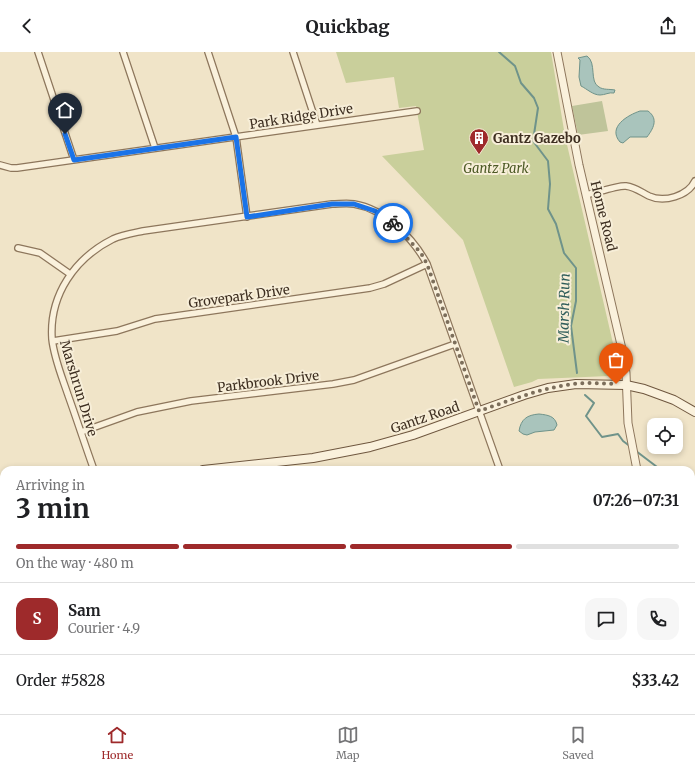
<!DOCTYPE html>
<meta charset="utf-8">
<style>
:root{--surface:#fff;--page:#f6f6f6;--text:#202124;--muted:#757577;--line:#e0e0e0;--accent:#9e2a2b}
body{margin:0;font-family:Merriweather,serif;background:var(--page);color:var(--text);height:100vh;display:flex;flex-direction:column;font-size:15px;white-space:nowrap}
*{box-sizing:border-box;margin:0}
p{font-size:13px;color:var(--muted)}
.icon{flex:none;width:22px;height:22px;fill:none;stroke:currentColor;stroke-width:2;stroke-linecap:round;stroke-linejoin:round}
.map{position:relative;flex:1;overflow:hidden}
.drawer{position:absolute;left:0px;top:414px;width:695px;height:248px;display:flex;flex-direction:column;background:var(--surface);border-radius:12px 12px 0 0;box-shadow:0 2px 6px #0003}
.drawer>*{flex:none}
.controls{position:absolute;left:647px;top:366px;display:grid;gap:8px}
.controls a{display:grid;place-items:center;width:36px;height:36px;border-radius:8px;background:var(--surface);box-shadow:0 2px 6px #0003;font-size:20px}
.pin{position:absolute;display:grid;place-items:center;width:34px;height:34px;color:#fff;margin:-41px -17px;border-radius:50% 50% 50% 0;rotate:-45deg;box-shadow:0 0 4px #0007}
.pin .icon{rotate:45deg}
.courier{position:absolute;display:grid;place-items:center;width:40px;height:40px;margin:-20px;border:3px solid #1a73e8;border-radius:50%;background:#fff;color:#222;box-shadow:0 1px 5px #0007}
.summary em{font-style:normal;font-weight:700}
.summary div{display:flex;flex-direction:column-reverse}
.summary{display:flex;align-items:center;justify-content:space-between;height:68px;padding:0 16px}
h1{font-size:26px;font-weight:700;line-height:30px}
.bar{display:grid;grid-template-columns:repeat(4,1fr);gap:6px 4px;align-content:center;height:48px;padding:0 16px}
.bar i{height:5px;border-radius:3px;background:var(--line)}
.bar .on{background:var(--accent)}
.bar p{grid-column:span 4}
.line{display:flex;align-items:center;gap:10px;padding:0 16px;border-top:1px solid var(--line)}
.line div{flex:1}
.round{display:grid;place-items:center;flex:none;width:42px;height:42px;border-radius:12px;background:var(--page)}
header{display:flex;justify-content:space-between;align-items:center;height:52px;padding:0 16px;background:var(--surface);font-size:18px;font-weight:700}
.dock{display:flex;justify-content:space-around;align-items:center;height:56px;border-top:1px solid var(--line);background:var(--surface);font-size:11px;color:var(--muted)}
.dock a{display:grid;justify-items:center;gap:2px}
.dock .on{color:var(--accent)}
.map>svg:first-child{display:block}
.green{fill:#c9cf9b}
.cemetery{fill:#bfc49a}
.water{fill:#a9c4bc;stroke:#6f938a}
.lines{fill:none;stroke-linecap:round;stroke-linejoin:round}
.stream{stroke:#6f938a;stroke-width:2}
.minor-casing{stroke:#8d765c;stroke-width:8}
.tertiary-casing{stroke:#8d765c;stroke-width:9}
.secondary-casing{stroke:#6f573f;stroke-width:10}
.minor{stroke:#faf1dc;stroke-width:5.5}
.tertiary{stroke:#faf1dc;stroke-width:7}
.secondary{stroke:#faf1dc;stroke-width:8}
.done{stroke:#7c6e5b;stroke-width:4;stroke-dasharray:0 7.2}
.route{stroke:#1a73e8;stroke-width:5}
.labels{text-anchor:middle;stroke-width:4;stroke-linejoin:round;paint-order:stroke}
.street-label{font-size:13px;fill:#3d2e20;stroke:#f7eed8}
.poi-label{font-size:13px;font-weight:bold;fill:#3d2e20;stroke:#f7eed8;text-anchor:start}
.park-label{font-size:13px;font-style:italic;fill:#4d5a26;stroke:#f7eed8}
.water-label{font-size:14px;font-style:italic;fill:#2f5d5a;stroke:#f7eed8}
</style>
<header><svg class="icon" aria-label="back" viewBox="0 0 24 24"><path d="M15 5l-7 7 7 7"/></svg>Quickbag<svg class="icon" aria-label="share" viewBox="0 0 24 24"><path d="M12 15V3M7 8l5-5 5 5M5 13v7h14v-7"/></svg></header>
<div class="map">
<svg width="695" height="662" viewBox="0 0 695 662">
<rect width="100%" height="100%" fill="#f0e4c8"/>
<path class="green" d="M 336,0 L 551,0 L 565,84 L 618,313 C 618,320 615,323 609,324 L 538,327 L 532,330 L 514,335 L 463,188 L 382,104 L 424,98 L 416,54 L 399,56 L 394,25 L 346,31 Z"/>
<path class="cemetery" d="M 602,49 L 608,79 L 578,83 L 572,54 Z"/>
<path class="water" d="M 587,4 C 597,11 589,30 599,35 C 603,38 610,37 615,38 L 614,41 C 609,40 605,43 600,43 C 593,43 587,37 581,34 L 579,25 L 580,8 L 578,6 Z
M 640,59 L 648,59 C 659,67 653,77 647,85 L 630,85 L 623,91 L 620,90 C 607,75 628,63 640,59 Z
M 539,362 C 548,363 555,364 557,373 L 554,378 L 535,380 L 527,383 L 523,382 L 519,379 C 521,367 527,363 539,362 Z"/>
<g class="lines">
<path class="stream" d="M 499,0 L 515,14 L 521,31 L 534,46 L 538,56 L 533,89 L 548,109 L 550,132 L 548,157 L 556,172 L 564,201 L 576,216 L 576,249 L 571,274 L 577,321
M 585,343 L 594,351 L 586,364 L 602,385 L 618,382 L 623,389 L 631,395
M 636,399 L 661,418
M 691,440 L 695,443"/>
<defs>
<path id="minor" d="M 38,0 L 74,108
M 123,0 L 155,96
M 208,0 L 236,85 L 247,165
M 293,0 L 317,73
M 0,113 L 11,116 L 17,116 L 417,59
M 586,143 C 596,141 618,133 626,134 C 635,135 641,140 649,144 C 664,151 688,144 695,129
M 18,196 L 40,201 L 70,222
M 53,289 L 117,279 L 155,267 L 370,236 L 384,232 L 427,212
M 81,380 L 137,360 L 191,349 L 333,332 L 354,328 L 455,292
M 94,418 C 85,393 77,368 68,343 C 62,325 54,306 52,287 C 49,243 75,206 113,187 C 122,183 134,181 143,179 L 332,152 C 339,152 347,151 354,152 C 385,157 413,186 427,212 L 500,418
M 691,535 L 695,534
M 0,630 L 4,636
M 20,658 L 23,662"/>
<path id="tertiary" d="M 557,0 L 579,113 L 622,297 L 626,321 L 628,371 L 637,418
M 681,658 L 681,662"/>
<path id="secondary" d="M 203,418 L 313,406 L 370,395 L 413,383 L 524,343 L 548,336 L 576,332 L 626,333 L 644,337 L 674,348 L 695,360
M 0,488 L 4,487"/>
</defs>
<use href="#minor" class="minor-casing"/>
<use href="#tertiary" class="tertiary-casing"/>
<use href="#secondary" class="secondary-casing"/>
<use href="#minor" class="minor"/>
<use href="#tertiary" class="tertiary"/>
<use href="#secondary" class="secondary"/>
</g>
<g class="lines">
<path class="done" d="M 393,171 L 421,201 L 427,212 L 479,359 C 506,350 533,339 561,334 C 579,330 598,331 616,332"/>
<path class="route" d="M 65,82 L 74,108 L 236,85 L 247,165 L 332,152 L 354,152 L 375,159 L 393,171"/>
</g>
<defs>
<symbol id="building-pin" viewBox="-11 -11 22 30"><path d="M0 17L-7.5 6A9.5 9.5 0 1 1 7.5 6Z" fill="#9e2a2b" stroke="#f7eed8"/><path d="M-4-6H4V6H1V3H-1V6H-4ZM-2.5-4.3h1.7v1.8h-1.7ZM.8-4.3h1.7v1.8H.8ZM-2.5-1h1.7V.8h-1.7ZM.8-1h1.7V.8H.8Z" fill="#fff"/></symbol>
</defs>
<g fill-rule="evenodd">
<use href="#building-pin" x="468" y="75" width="22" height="30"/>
</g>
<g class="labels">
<g class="street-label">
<text transform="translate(301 64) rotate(-9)" y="5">Park Ridge Drive</text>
<text transform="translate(604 164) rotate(76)" y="5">Home Road</text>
<text transform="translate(239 244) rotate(-8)" y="5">Grovepark Drive</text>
<text transform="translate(268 329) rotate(-7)" y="5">Parkbrook Drive</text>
<text transform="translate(79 336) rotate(73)" y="5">Marshrun Drive</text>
<text transform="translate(425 365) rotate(-19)" y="5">Gantz Road</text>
</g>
<g class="poi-label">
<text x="493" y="91">Gantz Gazebo</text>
</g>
<g class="park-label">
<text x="496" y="121">Gantz Park</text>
</g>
<g class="water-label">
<text transform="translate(564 256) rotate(-89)" y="5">Marsh Run</text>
</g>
</g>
</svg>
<div class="controls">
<a><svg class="icon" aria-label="locate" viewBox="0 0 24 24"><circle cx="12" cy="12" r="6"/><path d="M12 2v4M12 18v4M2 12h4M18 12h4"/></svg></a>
</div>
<div class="pin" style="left:616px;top:332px;background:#ea580c"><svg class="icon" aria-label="bag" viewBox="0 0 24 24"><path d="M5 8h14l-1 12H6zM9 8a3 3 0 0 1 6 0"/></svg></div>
<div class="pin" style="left:65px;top:82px;background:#1f2937"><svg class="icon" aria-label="home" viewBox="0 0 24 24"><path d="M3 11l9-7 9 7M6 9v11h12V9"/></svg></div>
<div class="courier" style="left:393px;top:171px"><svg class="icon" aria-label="bike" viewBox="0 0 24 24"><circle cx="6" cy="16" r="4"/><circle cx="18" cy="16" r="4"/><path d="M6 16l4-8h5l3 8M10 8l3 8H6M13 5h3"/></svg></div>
<section class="drawer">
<div class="summary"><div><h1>3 min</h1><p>Arriving in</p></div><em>07:26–07:31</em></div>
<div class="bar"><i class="on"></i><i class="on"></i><i class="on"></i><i></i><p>On the way · 480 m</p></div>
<div class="line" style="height:72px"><b class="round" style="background:var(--accent);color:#fff">S</b><div><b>Sam</b><p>Courier · 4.9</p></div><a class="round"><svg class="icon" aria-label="chat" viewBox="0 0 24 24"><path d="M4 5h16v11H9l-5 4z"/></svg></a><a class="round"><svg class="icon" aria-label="phone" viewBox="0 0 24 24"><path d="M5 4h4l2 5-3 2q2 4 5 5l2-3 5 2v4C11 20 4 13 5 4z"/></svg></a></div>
<div class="line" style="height:52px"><div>Order #5828</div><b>$33.42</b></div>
</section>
</div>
<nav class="dock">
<a class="on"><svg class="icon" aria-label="home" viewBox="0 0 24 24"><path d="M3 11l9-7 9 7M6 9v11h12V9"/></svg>Home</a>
<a><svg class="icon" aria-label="map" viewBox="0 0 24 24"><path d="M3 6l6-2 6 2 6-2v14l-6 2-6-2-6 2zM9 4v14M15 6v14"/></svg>Map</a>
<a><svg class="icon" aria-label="saved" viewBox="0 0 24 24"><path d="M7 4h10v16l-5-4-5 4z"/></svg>Saved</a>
</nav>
